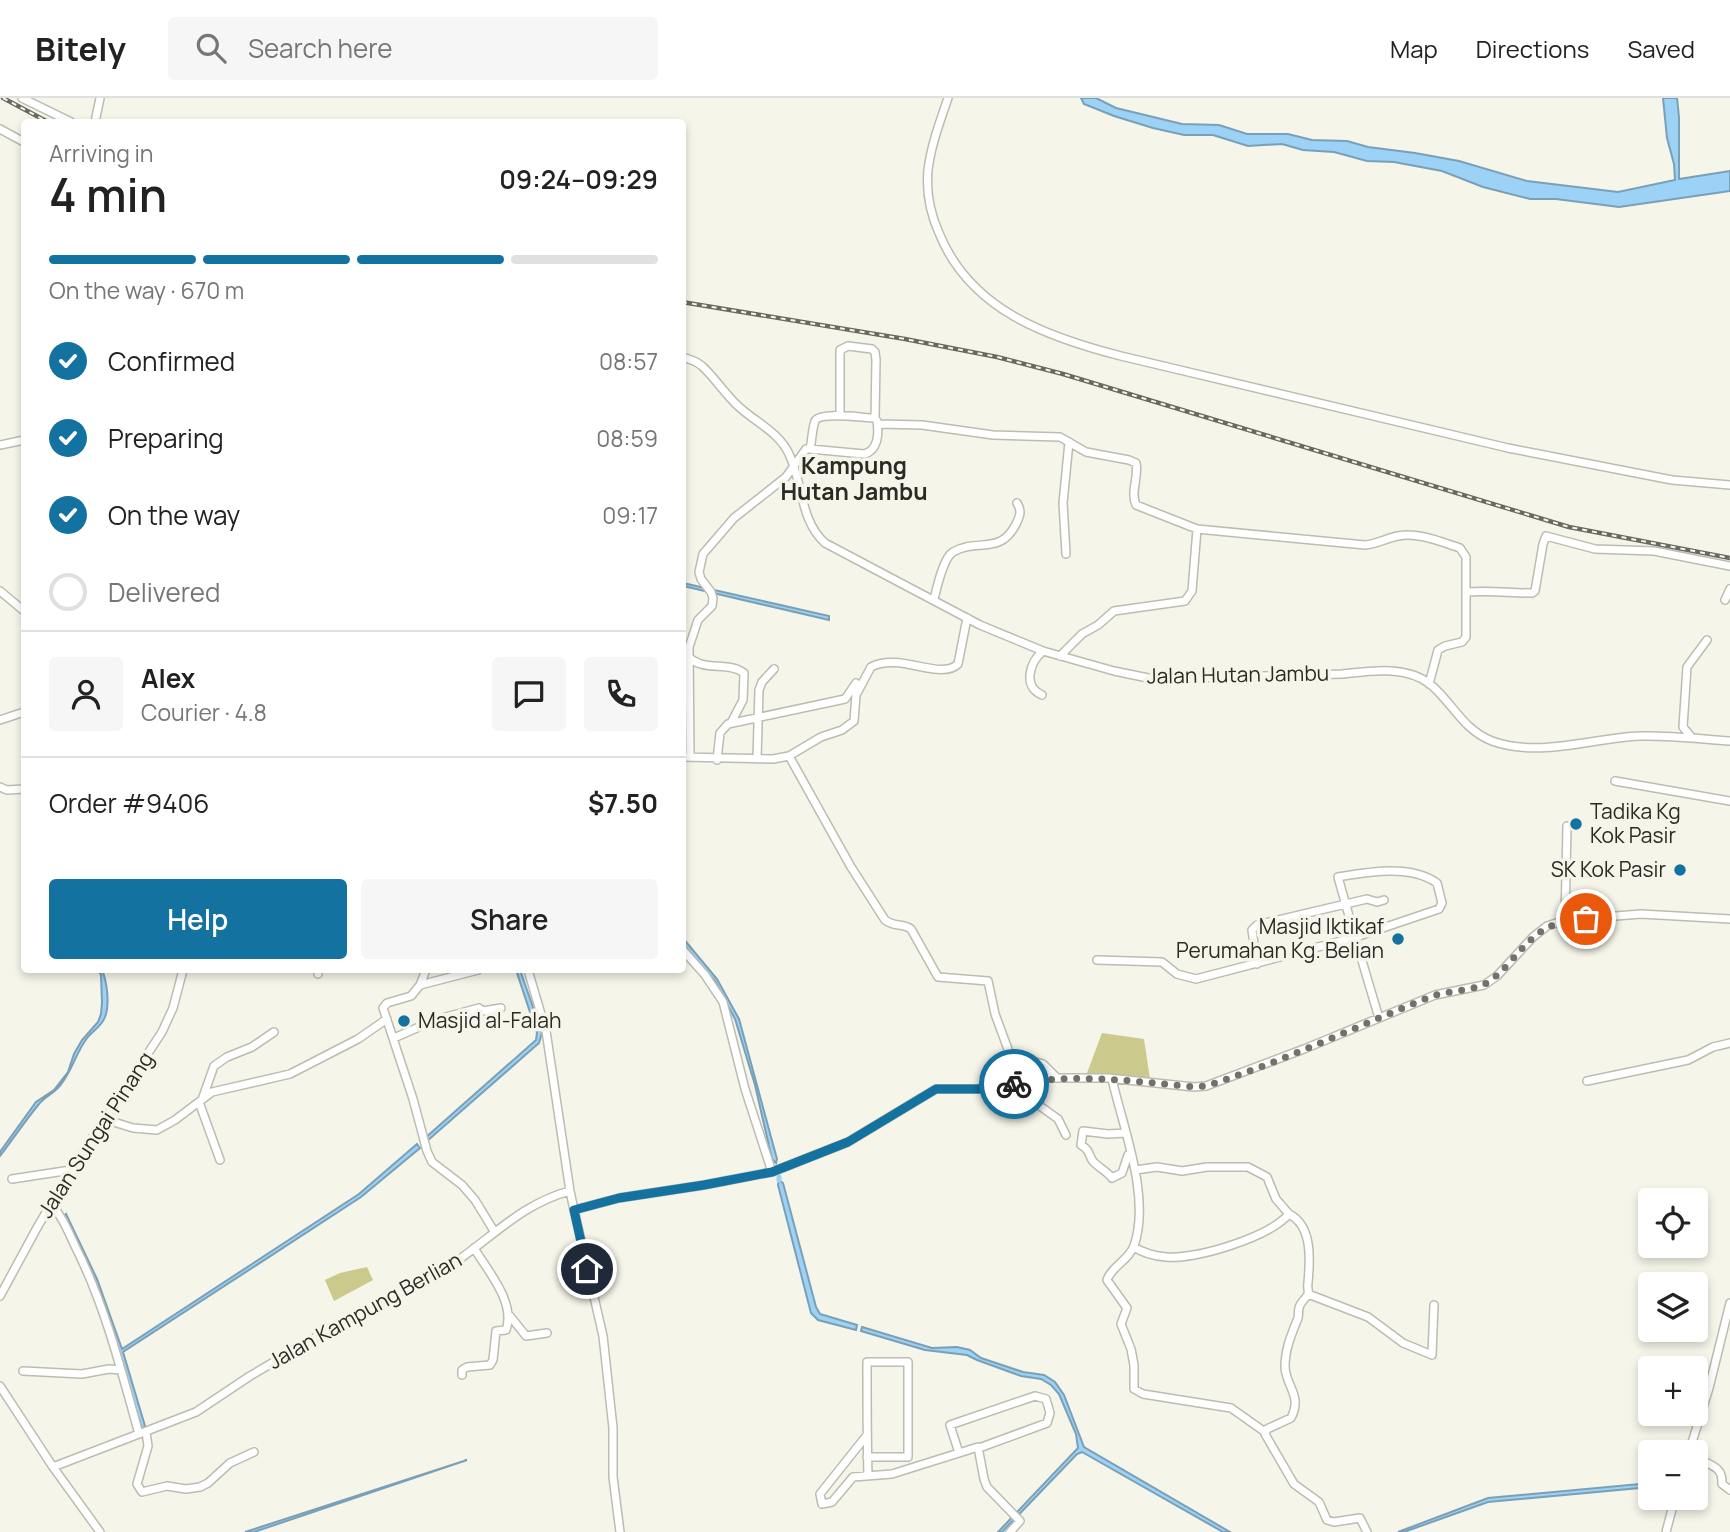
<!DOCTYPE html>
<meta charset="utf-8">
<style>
:root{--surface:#fff;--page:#f6f6f6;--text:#222;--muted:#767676;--line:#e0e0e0;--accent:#1372a0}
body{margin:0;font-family:Manrope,sans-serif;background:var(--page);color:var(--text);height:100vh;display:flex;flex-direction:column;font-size:26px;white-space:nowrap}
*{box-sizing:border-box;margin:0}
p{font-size:23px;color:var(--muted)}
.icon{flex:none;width:38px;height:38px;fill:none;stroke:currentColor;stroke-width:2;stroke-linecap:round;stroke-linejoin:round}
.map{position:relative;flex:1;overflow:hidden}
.side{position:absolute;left:21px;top:21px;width:665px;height:854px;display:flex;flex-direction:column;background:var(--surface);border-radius:7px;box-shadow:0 4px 10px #0003}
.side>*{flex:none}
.controls{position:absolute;left:1638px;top:1090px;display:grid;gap:14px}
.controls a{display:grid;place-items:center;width:70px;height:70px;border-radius:7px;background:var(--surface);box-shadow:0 4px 10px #0003;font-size:35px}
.pin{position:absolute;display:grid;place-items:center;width:60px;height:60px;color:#fff;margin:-30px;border:4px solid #fff;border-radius:50%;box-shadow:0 2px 7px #0007}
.courier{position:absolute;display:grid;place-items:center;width:70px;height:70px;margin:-35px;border:5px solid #1372a0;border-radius:50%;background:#fff;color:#222;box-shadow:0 2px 9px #0007}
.head em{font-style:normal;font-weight:600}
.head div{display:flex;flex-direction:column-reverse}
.head{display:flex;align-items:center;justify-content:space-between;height:119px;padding:0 28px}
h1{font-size:46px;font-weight:600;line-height:52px}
.bar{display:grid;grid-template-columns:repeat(4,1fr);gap:10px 7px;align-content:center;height:84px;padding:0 28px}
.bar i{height:9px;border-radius:5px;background:var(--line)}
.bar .current{background:var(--accent)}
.bar p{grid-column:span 4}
.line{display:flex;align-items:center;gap:18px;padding:0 28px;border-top:2px solid var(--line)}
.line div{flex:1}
.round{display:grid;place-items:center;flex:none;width:74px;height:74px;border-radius:7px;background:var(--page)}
ol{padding:0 28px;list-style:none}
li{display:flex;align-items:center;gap:21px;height:77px}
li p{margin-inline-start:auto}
li .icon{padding:7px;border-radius:50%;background:var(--accent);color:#fff;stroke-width:4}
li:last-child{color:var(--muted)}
li i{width:38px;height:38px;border:4px solid var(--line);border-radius:50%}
.cta{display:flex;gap:14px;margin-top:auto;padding:14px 28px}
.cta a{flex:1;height:80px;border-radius:7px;background:var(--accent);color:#fff;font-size:28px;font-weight:600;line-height:80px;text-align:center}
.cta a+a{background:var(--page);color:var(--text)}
header{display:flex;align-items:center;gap:42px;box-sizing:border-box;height:98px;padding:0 35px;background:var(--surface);border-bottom:2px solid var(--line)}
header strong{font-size:33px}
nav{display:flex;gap:38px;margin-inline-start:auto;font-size:24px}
.search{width:490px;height:63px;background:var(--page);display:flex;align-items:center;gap:18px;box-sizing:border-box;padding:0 24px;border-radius:7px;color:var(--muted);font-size:26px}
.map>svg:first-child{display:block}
.green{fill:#ccc98d}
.water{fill:#9cd2f5;stroke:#7aa0b7;stroke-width:2}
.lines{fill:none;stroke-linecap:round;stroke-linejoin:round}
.canal{stroke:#9cd2f5;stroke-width:5}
.minor-casing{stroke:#bcbcb2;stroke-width:10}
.minor{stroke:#fff;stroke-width:7}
.rail-casing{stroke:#696962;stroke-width:4.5}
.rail{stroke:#f5f5ea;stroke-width:2;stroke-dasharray:5;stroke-linecap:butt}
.done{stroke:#72726b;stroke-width:7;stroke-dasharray:0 12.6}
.route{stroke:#1372a0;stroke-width:9}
.poi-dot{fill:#1372a0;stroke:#f5f5ea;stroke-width:2.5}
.labels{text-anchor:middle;stroke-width:7;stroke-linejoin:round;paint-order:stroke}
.street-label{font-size:21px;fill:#2b2b26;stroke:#f5f5ea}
.poi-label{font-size:21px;fill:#2b2b26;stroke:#f5f5ea;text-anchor:start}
.neighbourhood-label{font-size:23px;font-weight:bold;fill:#2b2b26;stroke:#f5f5ea}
</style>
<header>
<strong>Bitely</strong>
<div class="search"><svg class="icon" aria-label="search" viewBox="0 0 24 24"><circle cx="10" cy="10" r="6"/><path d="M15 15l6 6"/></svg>Search here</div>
<nav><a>Map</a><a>Directions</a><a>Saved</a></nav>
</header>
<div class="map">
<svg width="1730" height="1434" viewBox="0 0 1730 1434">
<rect width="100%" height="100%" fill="#f5f5ea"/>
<path class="green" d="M 1596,799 L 1598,813 L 1576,815 L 1575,801 Z
M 1102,935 L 1144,941 L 1150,981 L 1087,975 Z
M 367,1169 L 373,1182 L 334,1203 L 325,1182 L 340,1175 Z"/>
<path class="water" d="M 1081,0 L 1096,0 L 1116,10 L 1182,26 L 1219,27 L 1247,36 L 1288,36 L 1312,42 L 1347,43 L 1368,49 L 1415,55 L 1459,63 L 1527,83 L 1618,94 L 1675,82 L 1674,66 L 1667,40 L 1663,0 L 1677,0 L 1679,19 L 1679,81 L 1730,73 L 1730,93 L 1619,109 L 1556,101 L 1530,101 L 1483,89 L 1442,73 L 1394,64 L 1367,63 L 1334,54 L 1303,52 L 1282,46 L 1248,48 L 1213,37 L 1184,37 L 1153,30 L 1114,18 L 1084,6 Z
M 683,485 L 829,518 L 829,522 L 683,488 Z
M 682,839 L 717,881 L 739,921 L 777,1061 L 776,1065 L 772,1061 L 755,987 L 735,921 L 715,883 L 683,846 Z
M 98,872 L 102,872 C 107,884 110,906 105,919 C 101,930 91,933 85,943 C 76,956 72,972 62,985 C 56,995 46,997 39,1006 C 25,1023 13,1041 0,1058 L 0,1054 L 36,1004 L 54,992 L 68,974 L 74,956 L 82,942 L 98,924 L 101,916 L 102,904 L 101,877 Z
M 516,872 L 520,872 L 542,935 L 539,945 L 426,1044 L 425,1040 L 536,942 L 537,935 Z
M 417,1046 L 420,1050 L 361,1099 L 123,1254 L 145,1328 L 142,1331 L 119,1256 L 63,1119 L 66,1116 L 97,1181 L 122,1251 L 359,1096 Z
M 779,1082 L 783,1085 L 816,1209 L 820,1216 L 857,1227 L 856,1232 L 818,1222 L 811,1215 L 778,1087 Z
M 862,1229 L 932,1250 L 957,1249 L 970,1252 L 981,1260 L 1023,1274 L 1044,1277 L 1055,1284 L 1064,1297 L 1084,1349 L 1230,1434 L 1223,1434 L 1082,1354 L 1077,1356 L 1002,1434 L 998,1434 L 1078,1350 L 1076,1336 L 1059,1296 L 1051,1287 L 1041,1281 L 1021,1278 L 977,1262 L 967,1257 L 925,1252 L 861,1233 Z
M 467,1362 L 254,1434 L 245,1434 Z
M 1650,1385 L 1650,1389 L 1488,1404 L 1404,1434 L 1398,1434 L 1488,1400 Z"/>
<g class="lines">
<path class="canal" d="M 779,1079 L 779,1082"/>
<defs>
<path id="minor" d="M 22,0 L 71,24
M 948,0 C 940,24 931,47 928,72 C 926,94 930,115 939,135 C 970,212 1047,239 1121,258 L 1508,350 L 1672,382 L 1730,387
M 95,24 L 100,0
M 0,31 L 24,44
M 682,259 C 690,261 696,263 702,268 C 715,280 725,296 738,308 C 755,324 779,334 789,356 C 803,385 800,423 825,445 L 980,527 L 1043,553 L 1114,573 L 1153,581 L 1342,576 C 1370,573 1406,567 1430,586 C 1452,604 1463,632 1492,643 C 1539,660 1592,640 1640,638 C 1670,637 1700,641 1730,643
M 879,326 L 922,327 L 993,337 L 1060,339 L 1086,354 L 1129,362 L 1136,365 C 1139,379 1130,394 1136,407 L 1197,431 L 1365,447 C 1377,446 1387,440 1398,438 C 1419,434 1441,444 1460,450 L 1466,459 L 1466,539 L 1462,544 L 1445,548 L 1438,552 L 1429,586
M 0,347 L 24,342
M 810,351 L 864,356 C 878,353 879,336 877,323
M 1066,456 L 1063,405 L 1069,344
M 0,493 L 24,513
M 1467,494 C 1489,492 1510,495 1532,495 L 1535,493 L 1543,446 L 1546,438 L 1595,451 L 1654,453 L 1730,468
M 934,501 C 937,490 943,460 953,454 C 976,440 1000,458 1016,426 C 1020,418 1022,413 1017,405
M 1725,502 L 1730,491
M 1060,558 L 1082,536 L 1098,527 L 1114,513 L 1185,503 L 1192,493 L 1197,431
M 689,559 C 703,574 728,563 744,575 L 743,602 L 731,625
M 1042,597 C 1022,588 1030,564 1043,553
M 0,622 L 24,614
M 1692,640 L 1683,629 L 1687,569 L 1707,542
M 690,658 L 689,549 L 698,522 L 712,508 L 713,500 L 711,494 L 701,481 L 699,474 L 703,456 L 734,420 L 786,379 L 806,351 L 810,351 C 812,343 812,331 815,323 C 820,313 863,320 875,320 L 876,262 L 875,254 L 872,251 L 848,248 L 840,252 L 840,318
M 789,658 L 851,769 L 885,822 C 893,829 903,825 911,831 L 938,879 L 988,883 L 995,916 L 1009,954 L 1016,958 L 1043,966 L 1057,980
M 682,659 L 773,661 L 789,658 L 821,639 L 842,632 L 854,623 L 856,597 L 871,569 C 900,554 940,583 958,566 L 967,520
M 757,661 L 759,592 L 762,584 L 774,571
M 717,662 L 720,635 L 728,626 L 845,601 L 856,585
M 1615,683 L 1730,703
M 0,689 L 7,692 L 24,691
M 1565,822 L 1567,728
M 682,851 L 705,877 L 723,904 L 745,991 L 772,1074
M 1097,862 L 1162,864 L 1177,876 L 1196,881 L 1356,839 L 1439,811 L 1442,805 L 1437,785 C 1410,766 1368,774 1338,779 C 1351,826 1365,873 1379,920
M 1257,866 L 1252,832 L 1257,827 L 1367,801 L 1377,804 L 1384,802
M 478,872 L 420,887 L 411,898 L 387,905 L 383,910 L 413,1001 L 427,1053 L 432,1064 L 462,1087 L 475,1102 L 494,1133
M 528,872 L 546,933 L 570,1093
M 318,876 L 318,872
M 420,887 L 426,872
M 394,940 L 435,922 L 479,910 L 483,913 L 501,910
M 1112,981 C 1123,1030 1151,1099 1134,1148 C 1129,1162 1111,1169 1107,1182 L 1127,1210 L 1121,1226 L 1131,1251 L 1134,1267 L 1134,1291 L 1143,1296 L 1231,1310 L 1265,1334
M 1035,982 L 1040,1008 L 1058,1021 L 1066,1037
M 1587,983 L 1688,962 L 1713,949 L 1730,945
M 203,999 L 214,968 L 227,959 L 252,949 L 274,934
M 199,1004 L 220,1062
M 104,1021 L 133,1030 L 157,1032 L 175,1022 L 212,994 L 290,976 L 358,941 L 387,921
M 1125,1035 L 1108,1036 L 1083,1033 L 1081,1047 C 1089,1052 1088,1054 1092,1062 C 1096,1068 1107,1073 1112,1080 L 1122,1075 L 1128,1057
M 1135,1072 L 1157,1069 L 1182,1073 L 1207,1069 L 1248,1069 L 1267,1079 L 1276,1101 L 1289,1116
M 12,1081 L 71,1072
M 51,1106 C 62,1118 68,1133 75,1148 C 105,1207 121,1272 139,1336
M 574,1112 L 603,1238 L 613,1330 L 613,1379 L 620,1434
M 1134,1149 C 1143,1155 1155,1158 1166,1159 C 1196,1162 1269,1139 1289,1116 C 1313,1128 1310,1163 1308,1185 C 1307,1189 1309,1193 1308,1196 C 1306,1201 1300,1204 1299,1210 C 1298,1213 1299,1217 1298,1220 C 1292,1235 1285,1251 1285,1268 C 1285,1288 1303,1297 1291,1320 L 1267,1331 L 1265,1336 L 1294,1386 L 1319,1404 L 1327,1422 L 1334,1424 L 1360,1420 L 1367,1434
M 1308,1196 L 1368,1219 L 1403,1245 L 1432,1257 L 1434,1207
M 0,1198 L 38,1128 L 71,1072 L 162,934 L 173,910 L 183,872
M 510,1218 L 526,1238 L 547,1235
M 23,1273 L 82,1276 L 109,1271 L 121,1272
M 462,1277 L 462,1272 L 467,1269 L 490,1267 L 493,1262 L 496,1233 L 506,1232 C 516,1204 487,1172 474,1150
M 0,1288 L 53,1369 L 100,1434
M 146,1334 L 148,1348 L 137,1386 L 142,1394 L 167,1388 L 186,1391 L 200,1389 L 208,1385 L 230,1365 L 254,1354
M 867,1337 L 820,1396 L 822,1406 L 832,1404 L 853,1379 L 892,1376 L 978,1349 L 984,1381 L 987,1389 L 1020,1423 L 1010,1434
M 1689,1354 L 1709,1290 L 1730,1205
M 959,1355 L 950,1327 L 1035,1298 L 1046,1301 L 1050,1315 L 1047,1325 L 979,1350
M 1696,1358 C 1710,1369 1723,1367 1722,1386 L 1730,1392
M 867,1359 L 908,1359 L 908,1264 L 867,1264 C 867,1302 867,1340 868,1378
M 53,1369 L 196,1314 L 250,1278 L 340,1225 L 442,1173 C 486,1146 519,1106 570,1093 L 574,1112 L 619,1100 L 704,1087 L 772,1074 L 848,1044 L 936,991 L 978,991 L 1044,980 L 1108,980 L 1194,989 L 1206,988 L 1304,951 L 1435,897 L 1484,887 L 1497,878 L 1533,839 L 1547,828 L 1565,822 L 1641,816 L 1730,821
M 1666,1434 L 1675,1400"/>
</defs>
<use href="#minor" class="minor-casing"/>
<use href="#minor" class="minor"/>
<defs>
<path id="rail" d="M 3,0 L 48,24
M 682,204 L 905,241 L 997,259 L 1063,276 L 1569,429 L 1730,460"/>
</defs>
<use href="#rail" class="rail-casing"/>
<use href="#rail" class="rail"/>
</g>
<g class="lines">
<path class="done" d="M 1014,986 C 1074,975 1133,983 1194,989 L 1206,988 C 1282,964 1355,929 1430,899 C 1448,892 1470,894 1487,885 C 1496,879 1503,872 1510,864 C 1537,834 1545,824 1586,821"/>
<path class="route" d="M 587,1171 L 574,1112 L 619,1100 L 704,1087 L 772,1074 L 848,1044 L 936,991 L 978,991 L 1014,986"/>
</g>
<g class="poi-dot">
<circle cx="1576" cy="726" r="7"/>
<circle cx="1680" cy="772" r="7"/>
<circle cx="1398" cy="841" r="7"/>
<circle cx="404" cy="923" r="7"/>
</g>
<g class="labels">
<g class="street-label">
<text transform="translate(1238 577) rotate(-1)" y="7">Jalan Hutan Jambu</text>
<text transform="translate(96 1037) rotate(-57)" y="7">Jalan Sungai Pinang</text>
<text transform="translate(365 1213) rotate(-29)" y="7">Jalan Kampung Berlian</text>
</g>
<g class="poi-label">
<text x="1590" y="721">Tadika Kg<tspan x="1590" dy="24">Kok Pasir</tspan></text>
<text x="1666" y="779" text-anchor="end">SK Kok Pasir</text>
<text x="1384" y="836" text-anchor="end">Masjid Iktikaf<tspan x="1384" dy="24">Perumahan Kg. Belian</tspan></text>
<text x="418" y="930">Masjid al-Falah</text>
</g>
<g class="neighbourhood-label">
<text x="854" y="376">Kampung<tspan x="854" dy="26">Hutan Jambu</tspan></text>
</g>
</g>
</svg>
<div class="controls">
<a><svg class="icon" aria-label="locate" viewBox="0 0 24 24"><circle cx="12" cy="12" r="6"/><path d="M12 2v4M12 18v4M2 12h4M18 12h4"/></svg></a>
<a><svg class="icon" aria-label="layers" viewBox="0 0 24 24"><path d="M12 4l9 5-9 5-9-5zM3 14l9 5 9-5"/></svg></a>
<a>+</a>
<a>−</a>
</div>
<div class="pin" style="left:1586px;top:821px;background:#ea580c"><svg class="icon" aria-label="bag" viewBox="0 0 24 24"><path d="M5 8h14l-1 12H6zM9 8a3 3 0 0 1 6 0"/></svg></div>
<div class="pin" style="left:587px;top:1171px;background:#1f2937"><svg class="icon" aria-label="home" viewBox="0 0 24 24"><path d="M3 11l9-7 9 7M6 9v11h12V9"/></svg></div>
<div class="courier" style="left:1014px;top:986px"><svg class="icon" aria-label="bike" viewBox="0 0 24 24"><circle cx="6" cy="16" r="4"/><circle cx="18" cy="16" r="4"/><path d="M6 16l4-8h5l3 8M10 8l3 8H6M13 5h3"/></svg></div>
<section class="side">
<div class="head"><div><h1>4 min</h1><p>Arriving in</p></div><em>09:24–09:29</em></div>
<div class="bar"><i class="current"></i><i class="current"></i><i class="current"></i><i></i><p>On the way · 670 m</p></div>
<ol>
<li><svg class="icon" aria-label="check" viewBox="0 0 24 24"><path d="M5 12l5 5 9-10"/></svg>Confirmed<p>08:57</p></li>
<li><svg class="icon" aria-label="check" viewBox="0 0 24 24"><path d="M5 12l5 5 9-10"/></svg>Preparing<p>08:59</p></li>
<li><svg class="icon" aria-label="check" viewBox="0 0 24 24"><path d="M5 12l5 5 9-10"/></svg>On the way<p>09:17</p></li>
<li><i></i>Delivered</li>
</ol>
<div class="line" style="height:126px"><a class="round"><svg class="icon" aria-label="person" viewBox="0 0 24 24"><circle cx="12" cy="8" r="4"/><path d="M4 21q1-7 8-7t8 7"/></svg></a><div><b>Alex</b><p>Courier · 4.8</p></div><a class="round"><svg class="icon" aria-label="chat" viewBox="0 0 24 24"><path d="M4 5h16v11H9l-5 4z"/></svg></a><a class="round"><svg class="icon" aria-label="phone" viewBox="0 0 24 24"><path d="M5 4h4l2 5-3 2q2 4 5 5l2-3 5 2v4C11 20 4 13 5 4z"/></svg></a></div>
<div class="line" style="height:91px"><div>Order #9406</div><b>$7.50</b></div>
<div class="cta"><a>Help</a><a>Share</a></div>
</section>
</div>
